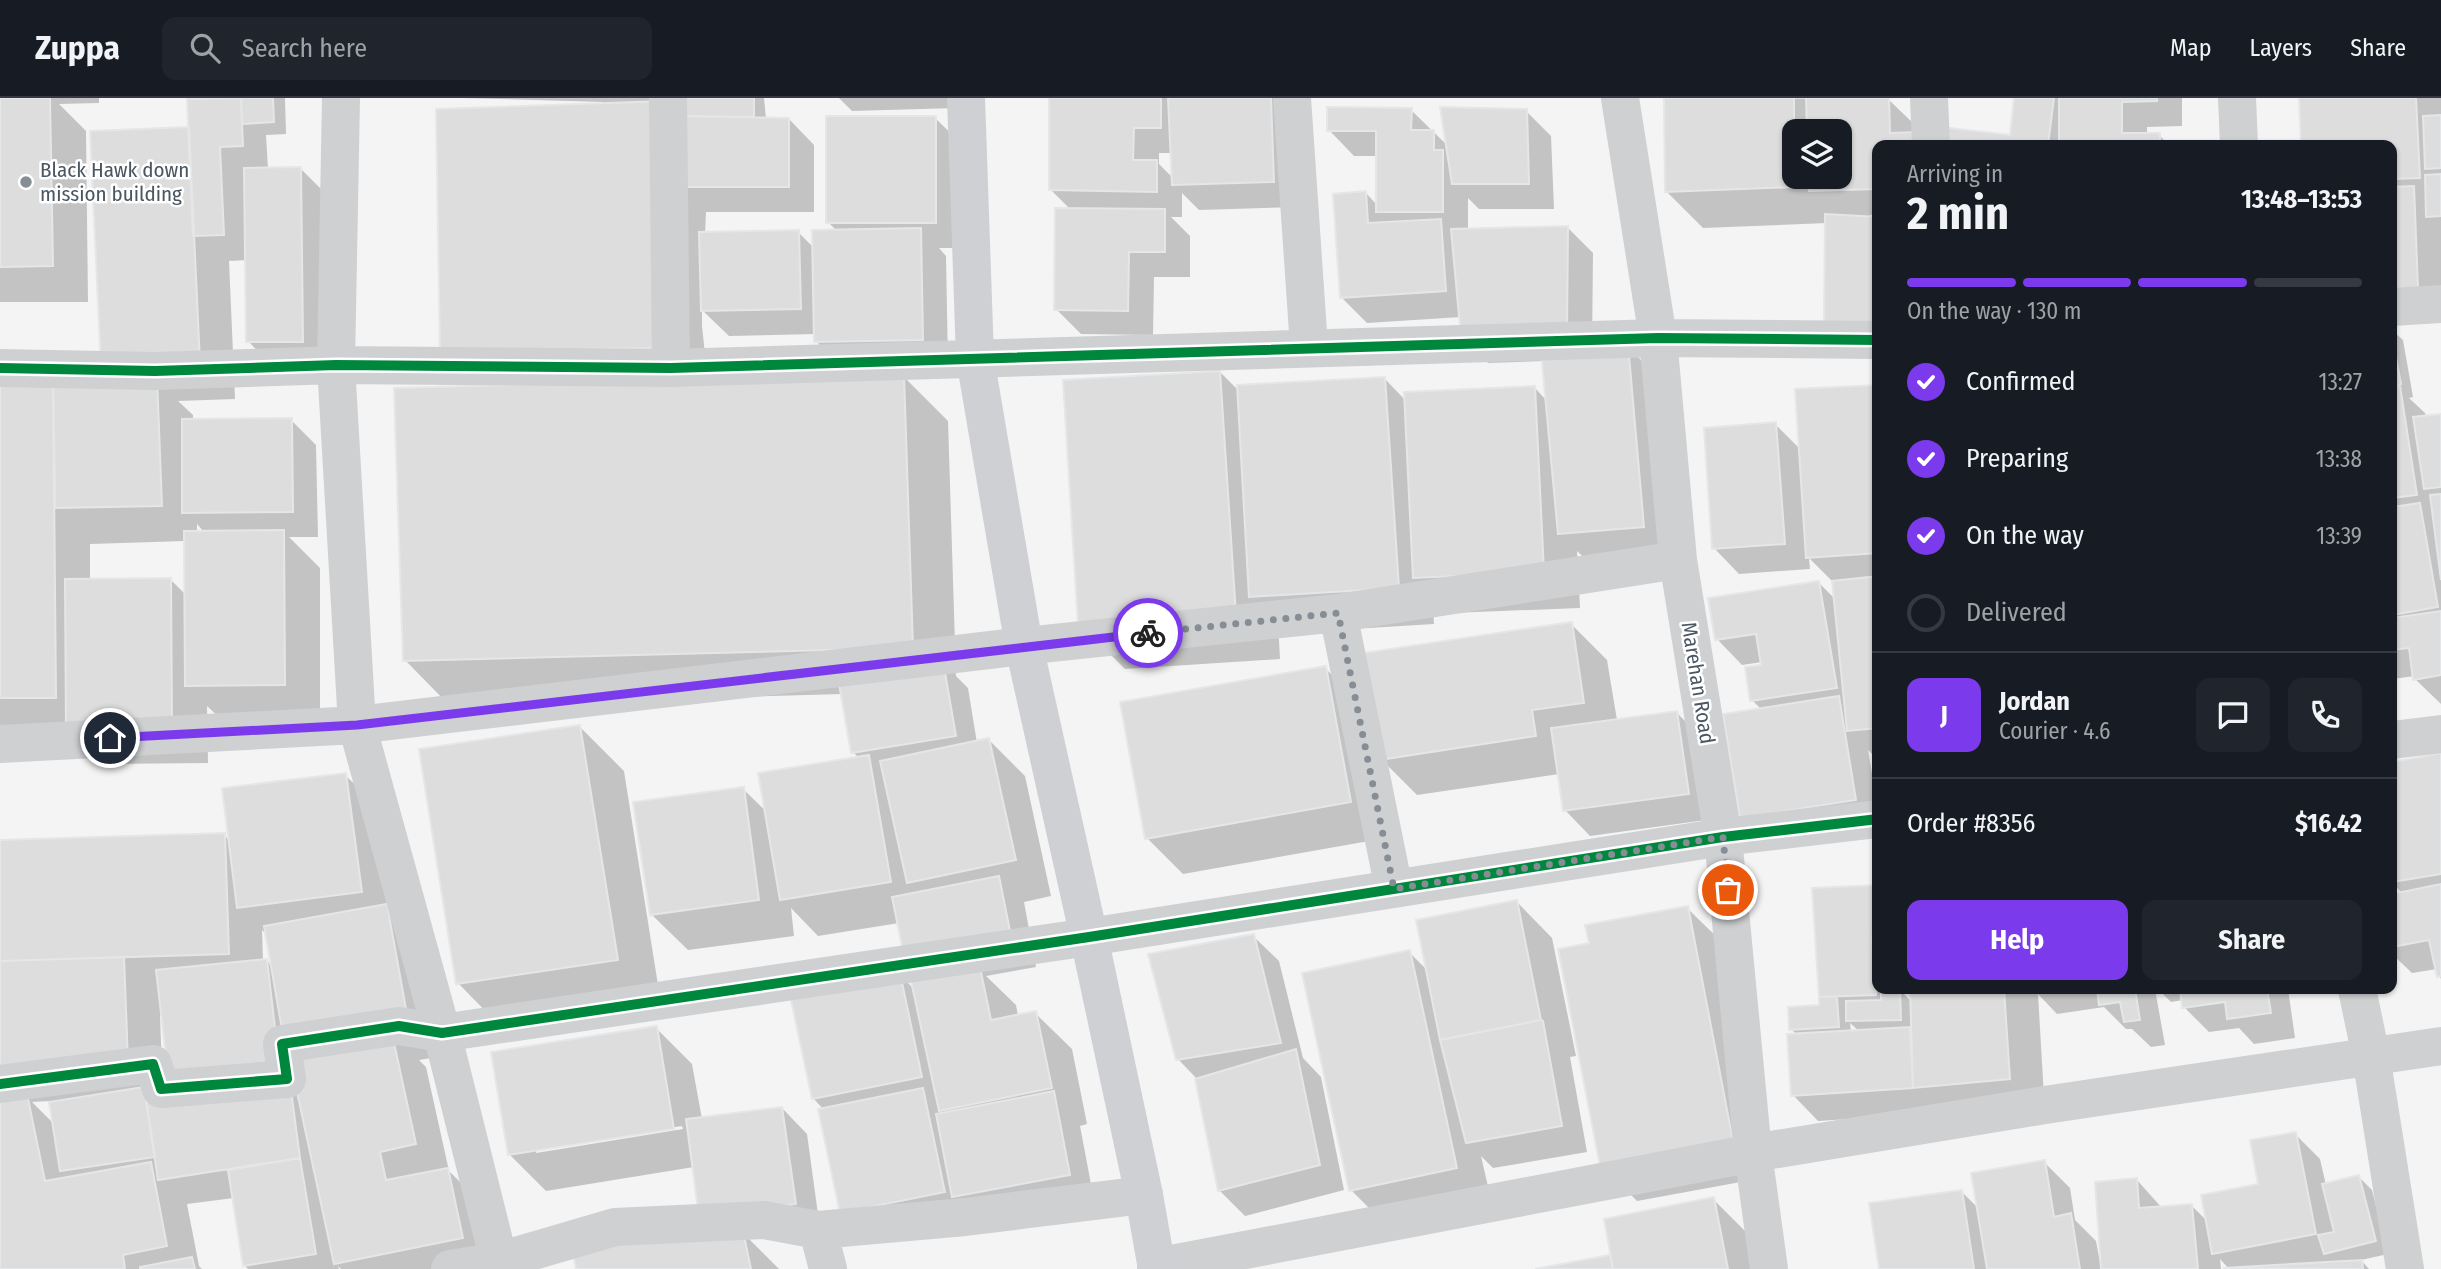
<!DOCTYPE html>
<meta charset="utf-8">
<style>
:root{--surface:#171b24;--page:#20242c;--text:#f1f3f6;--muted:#9ea1a6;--line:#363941;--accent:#7c3aed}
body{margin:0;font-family:"Fira Sans Condensed",sans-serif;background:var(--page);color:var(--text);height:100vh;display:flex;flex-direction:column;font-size:26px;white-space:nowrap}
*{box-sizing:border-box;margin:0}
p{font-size:23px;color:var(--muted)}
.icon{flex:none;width:38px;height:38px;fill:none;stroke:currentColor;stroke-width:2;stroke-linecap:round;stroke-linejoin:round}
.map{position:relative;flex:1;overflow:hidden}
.sheet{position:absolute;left:1872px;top:42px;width:525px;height:854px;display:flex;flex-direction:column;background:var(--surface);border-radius:14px;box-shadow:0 2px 5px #0004}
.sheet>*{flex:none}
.controls{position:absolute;left:1782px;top:21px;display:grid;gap:14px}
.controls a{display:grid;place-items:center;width:70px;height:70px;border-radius:14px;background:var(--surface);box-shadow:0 2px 5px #0004;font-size:35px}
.pin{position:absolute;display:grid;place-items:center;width:60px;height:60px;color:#fff;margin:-30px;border:4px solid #fff;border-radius:50%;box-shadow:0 2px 7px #0007}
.courier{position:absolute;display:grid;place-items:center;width:70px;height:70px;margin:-35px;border:5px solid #7c3aed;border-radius:50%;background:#fff;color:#222;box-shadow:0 2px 9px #0007}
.summary em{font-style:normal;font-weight:700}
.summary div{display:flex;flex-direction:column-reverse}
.summary{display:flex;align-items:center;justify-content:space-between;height:119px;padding:0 35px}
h1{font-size:46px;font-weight:700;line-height:52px}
.bar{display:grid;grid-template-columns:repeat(4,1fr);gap:10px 7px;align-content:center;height:84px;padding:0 35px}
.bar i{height:9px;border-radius:5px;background:var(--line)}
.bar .on{background:var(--accent)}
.bar p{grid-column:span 4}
.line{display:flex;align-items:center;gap:18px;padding:0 35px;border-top:2px solid var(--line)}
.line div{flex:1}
.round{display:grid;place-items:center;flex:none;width:74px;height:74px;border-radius:14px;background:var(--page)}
ol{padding:0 35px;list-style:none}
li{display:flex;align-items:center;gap:21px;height:77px}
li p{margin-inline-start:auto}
li .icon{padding:7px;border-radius:50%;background:var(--accent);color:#fff;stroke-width:4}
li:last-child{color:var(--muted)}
li i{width:38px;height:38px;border:4px solid var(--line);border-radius:50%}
.cta{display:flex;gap:14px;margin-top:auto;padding:14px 35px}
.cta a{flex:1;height:80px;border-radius:14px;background:var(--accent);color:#fff;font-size:28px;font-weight:700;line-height:80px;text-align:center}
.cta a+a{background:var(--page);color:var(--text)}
header{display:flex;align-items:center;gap:42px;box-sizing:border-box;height:98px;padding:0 35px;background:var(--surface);border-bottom:2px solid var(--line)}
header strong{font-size:33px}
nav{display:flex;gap:38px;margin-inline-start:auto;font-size:24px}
.search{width:490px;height:63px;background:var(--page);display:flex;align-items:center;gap:18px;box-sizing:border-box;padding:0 24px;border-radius:14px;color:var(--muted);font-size:26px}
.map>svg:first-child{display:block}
.shadow{fill:#0003;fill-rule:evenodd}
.building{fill:#ddddde;stroke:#e5e6e7;stroke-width:2}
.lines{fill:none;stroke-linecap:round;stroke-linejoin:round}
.street{stroke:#ced0d2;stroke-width:38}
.secondary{stroke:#ced0d4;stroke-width:38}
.cycleway-casing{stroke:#fff;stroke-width:15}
.cycleway{stroke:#00873e;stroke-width:10}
.done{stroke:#868d94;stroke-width:7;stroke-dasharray:0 12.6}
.route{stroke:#7c3aed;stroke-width:9}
.poi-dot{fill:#868d94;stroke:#fff;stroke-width:2.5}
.labels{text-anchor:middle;stroke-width:5;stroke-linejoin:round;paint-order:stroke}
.poi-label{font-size:21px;fill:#4a5661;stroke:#fff;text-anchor:start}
.street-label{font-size:21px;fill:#4a5661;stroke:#fff}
</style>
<header>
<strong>Zuppa</strong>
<div class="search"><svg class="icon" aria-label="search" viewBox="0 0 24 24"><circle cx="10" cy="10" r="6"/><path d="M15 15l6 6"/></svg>Search here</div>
<nav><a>Map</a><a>Layers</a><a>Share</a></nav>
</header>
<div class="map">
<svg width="2441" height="1171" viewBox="0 0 2441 1171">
<rect width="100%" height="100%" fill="#f4f4f4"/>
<path class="shadow" d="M 0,0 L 99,0 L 99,5 L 59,6 L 86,33 L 88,204 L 0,204 Z
M 224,0 L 285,0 L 286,36 L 266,37 L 268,71 L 301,71 L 326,96 L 328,269 L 273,269 L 248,243 L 247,162 L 229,163 L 235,301 L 178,303 L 193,317 L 193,322 L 291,322 L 316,347 L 318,439 L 289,439 L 320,470 L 320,623 L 223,623 L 207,608 L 208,665 L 104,666 L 73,635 L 0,635 L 0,278 L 114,279 L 190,30 ZM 197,426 L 204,434 L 197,434 ZM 185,443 L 186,497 L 170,481 L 90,482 L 90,446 Z
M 462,0 L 764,0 L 766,21 L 789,21 L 814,47 L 814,114 L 706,114 L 705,136 L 798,134 L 814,150 L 837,133 L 828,124 L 935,20 L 961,45 L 961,150 L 939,150 L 946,158 L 948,267 L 841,269 L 816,243 L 815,236 L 729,238 L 702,212 L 702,228 L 708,284 L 903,278 L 948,323 L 956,578 L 968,590 L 977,645 L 989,642 L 1025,678 L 1051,798 L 1024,804 L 1036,869 L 986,878 L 1016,907 L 1018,918 L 1035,915 L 1072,951 L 1087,1026 L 1080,1028 L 1094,1102 L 867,1139 L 824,1012 L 813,1000 L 900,877 L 915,892 L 899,825 L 818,838 L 791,810 L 794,838 L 688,852 L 651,816 L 743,691 L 767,714 L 859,660 L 853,654 L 843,596 L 449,607 L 405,562 L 479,290 L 441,252 L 603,7 L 603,4 Z
M 839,0 L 955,0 L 956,10 L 852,13 Z
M 1051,0 L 1293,0 L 1299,109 L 1199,112 L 1182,95 L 1182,119 L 1171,119 L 1190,138 L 1190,179 L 1154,179 L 1153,237 L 1081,236 L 1056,211 L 1071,112 L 1051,92 ZM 1159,55 L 1172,55 L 1173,80 L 1159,66 Z
M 1666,0 L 1888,1 L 1914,26 L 1929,47 L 1878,47 L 1878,117 L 1870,117 L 1870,120 L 1827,125 L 1703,130 L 1667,94 ZM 1794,33 L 1839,33 L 1839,79 L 1794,79 Z
M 2016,0 L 2182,0 L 2182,28 L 2147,29 L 2147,37 L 2159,37 L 2169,47 L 1941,47 L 2011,39 Z
M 2301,0 L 2441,0 L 2441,215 L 2392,217 L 2392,47 L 2303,47 Z
M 1411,12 L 1448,48 L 1526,13 L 1551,38 L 1554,111 L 1479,111 L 1468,100 L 1468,132 L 1568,130 L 1593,155 L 1592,251 L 1627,248 L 1663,284 L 1679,464 L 1596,471 L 1577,453 L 1580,510 L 1451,515 L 1432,496 L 1434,526 L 1287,535 L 1278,525 L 1280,561 L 1125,571 L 1080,526 L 1220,274 L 1239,293 L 1385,281 L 1406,303 L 1535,290 L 1547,303 L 1544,263 L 1488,265 L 1462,239 L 1461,219 L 1367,225 L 1341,199 L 1366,95 L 1377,107 L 1377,58 L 1354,58 L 1329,32 Z
M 2392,232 L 2403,242 L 2413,299 L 2409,300 L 2425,315 L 2426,319 L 2441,317 L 2441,606 L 2415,581 L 2415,578 L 2392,581 Z
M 1878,288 L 1878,658 L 1874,658 L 1868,652 L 1878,711 L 1767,744 L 1762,612 L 1752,602 L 1763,569 L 1762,564 L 1742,567 L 1717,541 L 1819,485 L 1836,502 L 1835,486 L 1809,460 L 1810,471 L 1739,476 L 1714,450 L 1775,326 L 1801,352 Z
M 1571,526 L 1607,562 L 1617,622 L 1676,614 L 1702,640 L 1713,721 L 1590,738 L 1565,712 L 1559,676 L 1417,697 L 1381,661 Z
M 1325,570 L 1361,606 L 1386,740 L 1183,776 L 1147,740 Z
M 580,629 L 624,673 L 661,906 L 502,930 L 458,885 Z
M 2441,657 L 2441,881 L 2437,871 L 2412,875 L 2392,856 L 2392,798 L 2403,796 L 2392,785 L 2392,665 Z
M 345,677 L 382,713 L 443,958 L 419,962 L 426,969 L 449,1073 L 484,1108 L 497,1171 L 341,1171 L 338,1168 L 339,1171 L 248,1171 L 244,1167 L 234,1100 L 187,1106 L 199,1168 L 202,1171 L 0,1171 L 0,744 L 224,737 L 231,744 ZM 262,832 L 267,837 L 272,868 L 266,862 L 263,863 ZM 163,917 L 170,985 L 163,997 L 160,918 ZM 50,1003 L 54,1026 L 32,1004 Z
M 1878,789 L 1878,891 L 2155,891 L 2165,947 L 2151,949 L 2132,931 L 2126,931 L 2104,909 L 2057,916 L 2038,896 L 2045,1016 L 1941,1015 L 1818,1023 L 1793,997 L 1797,937 L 1791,931 L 1821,908 L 1814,792 ZM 1911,894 L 1912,904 L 1903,895 ZM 1850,925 L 1859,933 L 1851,934 Z
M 1516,803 L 1552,840 L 1576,958 L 1570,959 L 1587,1054 L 1493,1070 L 1481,1058 L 1492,1106 L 1387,1128 L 1351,1092 L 1409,854 L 1427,872 Z
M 1687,810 L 1724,846 L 1768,1079 L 1637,1103 L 1601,1067 Z
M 1253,838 L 1279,863 L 1303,960 L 1321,979 L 1344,1092 L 1245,1118 L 1219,1092 L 1196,980 L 1178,961 Z
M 2158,891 L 2288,891 L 2295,940 L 2254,946 L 2239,930 L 2209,934 L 2184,909 L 2183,902 L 2171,904 Z
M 656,930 L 692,966 L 702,1021 L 782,1010 L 807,1036 L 820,1131 L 748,1140 L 779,1171 L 578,1171 L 720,1137 L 694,1069 L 546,1093 L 509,1056 ZM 682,1028 L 683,1031 L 536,1055 L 536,1051 Z
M 2295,1036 L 2320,1061 L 2326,1087 L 2359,1079 L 2372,1092 L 2388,1156 L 2361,1162 L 2369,1171 L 2229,1171 L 2220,1161 L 2221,1171 L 1881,1171 L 1961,1093 L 1979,1111 L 2044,1064 L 2070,1090 L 2075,1122 L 2096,1143 L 2100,1165 L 2102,1165 L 2137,1082 L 2162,1110 L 2192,1108 L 2208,1124 L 2260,1088 Z
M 1713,1101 L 1749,1137 L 1756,1171 L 1544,1171 L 1612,1158 Z"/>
<path class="building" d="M 0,0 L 50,0 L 53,168 L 0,169 Z
M 241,0 L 273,0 L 274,24 L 242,26 Z
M 241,0 L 243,48 L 220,49 L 224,137 L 193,138 L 187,1 Z
M 679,0 L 754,0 L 754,19 L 679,18 Z
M 1049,0 L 1161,0 L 1161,30 L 1134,30 L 1133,62 L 1157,62 L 1157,94 L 1049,92 Z
M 1168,0 L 1271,0 L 1274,84 L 1172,87 Z
M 1664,0 L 1794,0 L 1794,79 L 1796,79 L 1796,89 L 1665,94 Z
M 1806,0 L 1889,0 L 1890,35 L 1919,34 L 1919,47 L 1878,47 L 1878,91 L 1809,93 L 1808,79 L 1839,79 L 1839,33 L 1807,33 Z
M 2014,0 L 2054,0 L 2048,47 L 1940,47 L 1942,29 L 2010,37 Z
M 2059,0 L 2157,0 L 2157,3 L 2122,4 L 2122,35 L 2160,35 L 2160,47 L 2059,47 Z
M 2299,0 L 2416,0 L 2420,80 L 2392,81 L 2392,47 L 2301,47 Z
M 664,3 L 666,250 L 440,253 L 436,11 Z
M 1327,9 L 1412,10 L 1411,32 L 1434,32 L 1434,52 L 1443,52 L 1443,114 L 1376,114 L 1376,33 L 1327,33 Z
M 1440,9 L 1527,11 L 1529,86 L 1452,86 Z
M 2441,17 L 2441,70 L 2425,71 L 2423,18 Z
M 679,18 L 789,20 L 789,89 L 679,89 Z
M 826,18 L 936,18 L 936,125 L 826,125 Z
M 189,29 L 200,265 L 101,269 L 90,33 Z
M 301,69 L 303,244 L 246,244 L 244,70 Z
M 2441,76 L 2441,118 L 2426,119 L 2425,77 Z
M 2414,88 L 2418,190 L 2392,191 L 2392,89 Z
M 1366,93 L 1368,125 L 1441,121 L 1446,193 L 1340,200 L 1333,96 Z
M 1055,110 L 1165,111 L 1165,154 L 1129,154 L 1128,213 L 1054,212 Z
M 1825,116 L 1878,119 L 1878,226 L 1824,229 Z
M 1568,128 L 1567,237 L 1461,240 L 1451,131 Z
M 921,130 L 923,242 L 814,244 L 812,132 Z
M 799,132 L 801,211 L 701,213 L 699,134 Z
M 2392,238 L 2401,286 L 2392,288 Z
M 1628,246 L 1644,429 L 1558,436 L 1541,254 Z
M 1220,273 L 1236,517 L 1078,527 L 1063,282 Z
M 0,276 L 53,276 L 56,600 L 0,600 Z
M 53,276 L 157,279 L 162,408 L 55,410 Z
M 904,277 L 913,550 L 403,563 L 394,290 Z
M 1385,279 L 1399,490 L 1249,499 L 1237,287 Z
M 1878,287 L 1878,455 L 1806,460 L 1795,291 Z
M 1535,288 L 1544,474 L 1413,480 L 1404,294 Z
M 2400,288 L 2417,397 L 2392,400 L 2392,289 Z
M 2441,316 L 2441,389 L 2424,391 L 2413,319 Z
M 292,320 L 293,414 L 182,415 L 182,321 Z
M 1776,324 L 1785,446 L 1712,451 L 1704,330 Z
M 2441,396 L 2441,482 L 2430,397 Z
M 2420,405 L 2438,509 L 2392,517 L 2392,409 Z
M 284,432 L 285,587 L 185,588 L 184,433 Z
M 1878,478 L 1878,630 L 1847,633 L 1832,483 Z
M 171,480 L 172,630 L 66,631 L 65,481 Z
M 1819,483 L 1837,590 L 1750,603 L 1745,569 L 1761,567 L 1756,536 L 1715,542 L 1708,500 Z
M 2441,513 L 2441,577 L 2413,582 L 2409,550 L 2392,552 L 2392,520 Z
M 1572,524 L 1584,605 L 1532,612 L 1536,638 L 1379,662 L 1363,555 Z
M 943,563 L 956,638 L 851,655 L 838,580 Z
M 1326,568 L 1351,704 L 1145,741 L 1120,604 Z
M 1839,598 L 1856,702 L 1740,720 L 1723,616 Z
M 1677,613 L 1689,696 L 1563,713 L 1551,630 Z
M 580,627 L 618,862 L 456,886 L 419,651 Z
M 989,640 L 1016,762 L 907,785 L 880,663 Z
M 2441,655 L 2441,776 L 2392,784 L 2392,664 Z
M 869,657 L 891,784 L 780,802 L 758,675 Z
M 346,675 L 362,794 L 237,810 L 222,690 Z
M 744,689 L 759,802 L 650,817 L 633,704 Z
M 225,735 L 229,856 L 0,863 L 0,742 Z
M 999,778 L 1012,843 L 905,863 L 892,799 Z
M 2441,786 L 2441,878 L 2437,879 L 2429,842 L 2392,849 L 2392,796 Z
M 1878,787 L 1878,837 L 1872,838 L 1876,897 L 1819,899 L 1812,790 Z
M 1517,802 L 1541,922 L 1440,942 L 1416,822 Z
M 387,806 L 408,922 L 284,943 L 264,828 Z
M 1688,808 L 1733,1043 L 1600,1068 L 1558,851 L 1589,845 L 1585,827 Z
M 1254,836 L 1281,945 L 1176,962 L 1148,856 Z
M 1878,837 L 1878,884 L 1875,884 L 1872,838 Z
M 1410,852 L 1457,1070 L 1349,1093 L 1302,875 Z
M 124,859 L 128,964 L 0,968 L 0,863 Z
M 267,861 L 280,973 L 169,985 L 156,872 Z
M 980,869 L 991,922 L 1036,913 L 1052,990 L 939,1013 L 911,883 Z
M 900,875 L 922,979 L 812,1001 L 790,897 Z
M 1881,891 L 1900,891 L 1901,922 L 1846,923 L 1846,903 L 1881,902 Z
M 1910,891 L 2004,891 L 2010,981 L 1913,990 Z
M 2097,891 L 2135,891 L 2140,922 L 2124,924 L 2120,904 L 2099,907 Z
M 2180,891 L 2267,891 L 2271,915 L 2227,921 L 2225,904 L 2182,910 Z
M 1819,899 L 1837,899 L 1839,929 L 1789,932 L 1788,909 L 1819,907 Z
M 1541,922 L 1543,923 L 1562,1028 L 1466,1045 L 1440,942 Z
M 657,928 L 674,1031 L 508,1057 L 491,954 Z
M 1910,929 L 1913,990 L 1791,998 L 1787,936 Z
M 391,931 L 416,1046 L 380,1054 L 386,1082 L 448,1070 L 463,1140 L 334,1166 L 288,952 Z
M 1296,951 L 1320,1067 L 1218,1093 L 1195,981 Z
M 290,985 L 300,1060 L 158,1082 L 145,996 Z
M 144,989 L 155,1059 L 60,1073 L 49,1004 Z
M 923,990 L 945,1094 L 840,1115 L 818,1011 Z
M 1054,993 L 1070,1077 L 952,1099 L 936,1016 Z
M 27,996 L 45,1083 L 151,1064 L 167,1148 L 123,1157 L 125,1171 L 0,1171 L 0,1001 Z
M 782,1009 L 796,1106 L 699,1119 L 686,1021 Z
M 2296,1034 L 2316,1136 L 2212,1156 L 2201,1097 L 2258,1086 L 2250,1042 Z
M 300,1060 L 316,1156 L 243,1168 L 228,1072 Z
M 2045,1062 L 2054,1119 L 2071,1115 L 2080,1171 L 1987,1171 L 1971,1075 Z
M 2359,1077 L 2376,1143 L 2324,1156 L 2318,1137 L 2334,1134 L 2322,1086 Z
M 2137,1080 L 2139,1110 L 2192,1106 L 2198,1171 L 2101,1171 L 2095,1084 Z
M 1962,1092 L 1974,1171 L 1879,1171 L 1869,1105 Z
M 1714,1099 L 1728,1171 L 1613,1171 L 1604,1121 Z
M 743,1133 L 751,1171 L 576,1171 L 572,1151 Z
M 1610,1157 L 1613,1171 L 1535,1171 Z
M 192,1159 L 195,1171 L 140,1171 L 140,1169 Z
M 2362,1162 L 2363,1171 L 2223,1170 Z"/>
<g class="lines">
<path class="street" d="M 341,0 L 336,267 L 357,627 L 442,935 L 499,1163 L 503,1171
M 668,0 L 671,270
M 1292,0 L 1309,249
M 1620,0 L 1658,240 L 1678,462 L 1723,739 L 1753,1055 L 1769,1171
M 1929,0 L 1931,47
M 2237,0 L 2239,47
M 2392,209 L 2441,206
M 0,270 L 155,273 L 336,267 L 671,270 L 1658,240 L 1878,242
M 1338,515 L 1394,791
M 2392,642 L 2441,636
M 0,646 L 357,627 L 1024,548 L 1338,515 L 1678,462
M 2357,891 L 2371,958 L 2405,1171
M 0,986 L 153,966 L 161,991 L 287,981 L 282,946 L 399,928 L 442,935 L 1089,839 L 1723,739 L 1878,721
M 818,1132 L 828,1171
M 1156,1169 L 1753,1055 L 2045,1007 L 2441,948
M 450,1171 L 499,1163 L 615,1129 L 764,1122 L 818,1132 L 965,1119 L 1144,1097"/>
<path class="secondary" d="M 966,0 L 975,260 L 1024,548 L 1089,839 L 1144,1097 L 1157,1171"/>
<defs>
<path id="cycleway" d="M 0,270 L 155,273 L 336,267 L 671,270 L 1658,240 L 1878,242
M 0,986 L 153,966 L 161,991 L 287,981 L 282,946 L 399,928 L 442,935 L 1089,839 L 1723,739 L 1878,721"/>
</defs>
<use href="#cycleway" class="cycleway-casing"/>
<use href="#cycleway" class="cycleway"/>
</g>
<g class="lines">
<path class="done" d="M 1148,535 L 1338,515 L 1394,791 L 1723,739 L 1728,792"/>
<path class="route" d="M 110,640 L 357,627 L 1148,535"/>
</g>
<circle class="poi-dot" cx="26" cy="84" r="7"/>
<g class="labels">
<g class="poi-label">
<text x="40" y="79">Black Hawk down<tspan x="40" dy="24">mission building</tspan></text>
</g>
<g class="street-label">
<text transform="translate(1698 585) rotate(81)" y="7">Marehan Road</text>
</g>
</g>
</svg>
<div class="controls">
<a><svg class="icon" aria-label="layers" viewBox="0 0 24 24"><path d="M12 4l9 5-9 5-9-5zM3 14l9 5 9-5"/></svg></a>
</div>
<div class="pin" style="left:1728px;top:792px;background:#ea580c"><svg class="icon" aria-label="bag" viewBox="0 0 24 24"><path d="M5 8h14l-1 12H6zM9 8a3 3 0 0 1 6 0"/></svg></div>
<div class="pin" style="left:110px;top:640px;background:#1f2937"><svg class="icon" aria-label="home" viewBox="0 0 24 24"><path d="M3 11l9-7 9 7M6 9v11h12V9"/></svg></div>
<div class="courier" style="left:1148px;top:535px"><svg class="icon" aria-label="bike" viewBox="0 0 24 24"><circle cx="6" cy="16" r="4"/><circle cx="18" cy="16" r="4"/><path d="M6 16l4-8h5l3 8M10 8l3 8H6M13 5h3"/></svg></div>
<section class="sheet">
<div class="summary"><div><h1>2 min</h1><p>Arriving in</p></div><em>13:48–13:53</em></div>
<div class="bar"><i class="on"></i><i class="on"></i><i class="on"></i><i></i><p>On the way · 130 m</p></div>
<ol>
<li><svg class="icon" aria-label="check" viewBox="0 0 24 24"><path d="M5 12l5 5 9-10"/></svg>Confirmed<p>13:27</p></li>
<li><svg class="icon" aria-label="check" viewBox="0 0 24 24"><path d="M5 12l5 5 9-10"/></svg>Preparing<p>13:38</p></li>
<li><svg class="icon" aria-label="check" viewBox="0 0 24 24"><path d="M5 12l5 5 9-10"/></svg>On the way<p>13:39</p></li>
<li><i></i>Delivered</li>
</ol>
<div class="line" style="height:126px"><b class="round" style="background:var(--accent);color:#fff">J</b><div><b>Jordan</b><p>Courier · 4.6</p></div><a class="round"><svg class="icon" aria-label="chat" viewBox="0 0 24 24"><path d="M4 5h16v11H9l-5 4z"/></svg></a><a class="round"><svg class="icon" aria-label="phone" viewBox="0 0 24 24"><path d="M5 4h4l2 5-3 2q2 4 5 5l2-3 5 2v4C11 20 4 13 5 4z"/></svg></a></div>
<div class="line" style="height:91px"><div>Order #8356</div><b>$16.42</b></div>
<div class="cta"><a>Help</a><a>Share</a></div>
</section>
</div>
